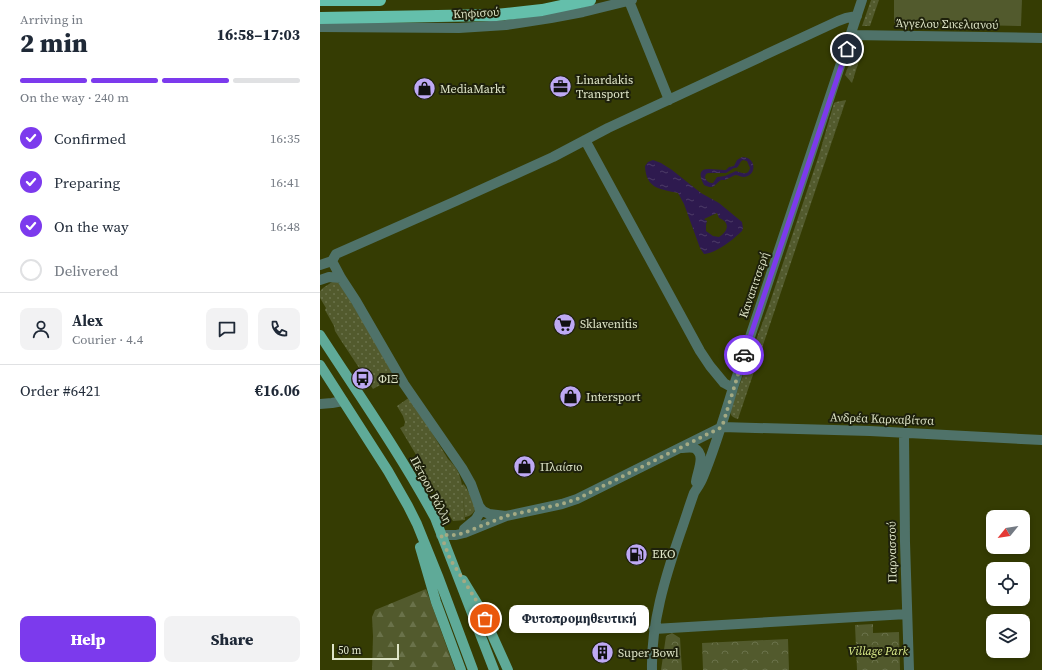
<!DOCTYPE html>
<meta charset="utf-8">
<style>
:root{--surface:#fff;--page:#f2f2f3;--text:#1f2937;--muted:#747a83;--line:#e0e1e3;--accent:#7c3aed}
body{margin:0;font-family:"Source Serif 4",serif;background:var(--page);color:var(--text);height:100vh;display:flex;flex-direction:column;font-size:15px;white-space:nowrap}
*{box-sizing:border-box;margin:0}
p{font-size:13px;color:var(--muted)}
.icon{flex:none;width:22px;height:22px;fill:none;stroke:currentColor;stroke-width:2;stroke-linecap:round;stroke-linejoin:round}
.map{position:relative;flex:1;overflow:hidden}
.drawer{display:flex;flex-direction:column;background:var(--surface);width:320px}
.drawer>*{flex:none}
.needle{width:26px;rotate:240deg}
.fabs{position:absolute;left:666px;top:510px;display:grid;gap:8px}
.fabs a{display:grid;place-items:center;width:44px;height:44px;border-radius:8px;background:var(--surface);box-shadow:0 2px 6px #0003;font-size:20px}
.scale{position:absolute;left:12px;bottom:10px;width:67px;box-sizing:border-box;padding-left:4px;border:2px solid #dfe5c8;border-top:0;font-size:11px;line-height:14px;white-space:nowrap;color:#dfe5c8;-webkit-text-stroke:3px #1e210b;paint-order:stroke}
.pin{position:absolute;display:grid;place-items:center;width:34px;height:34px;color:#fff;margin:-17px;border:2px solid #fff;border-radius:50%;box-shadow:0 1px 4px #0007}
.courier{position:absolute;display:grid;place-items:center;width:40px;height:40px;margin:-20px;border:3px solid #7c3aed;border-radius:50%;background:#fff;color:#222;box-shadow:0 1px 5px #0007}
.bubble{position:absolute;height:28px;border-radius:8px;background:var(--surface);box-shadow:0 2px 6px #0003;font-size:13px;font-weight:800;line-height:28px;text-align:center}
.overview em{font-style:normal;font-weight:800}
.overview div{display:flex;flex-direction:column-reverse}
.overview{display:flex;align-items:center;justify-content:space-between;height:68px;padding:0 20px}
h1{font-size:26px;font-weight:800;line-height:30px}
.bar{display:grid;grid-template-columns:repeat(4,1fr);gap:6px 4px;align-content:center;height:48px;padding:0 20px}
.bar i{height:5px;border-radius:3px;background:var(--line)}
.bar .selected{background:var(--accent)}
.bar p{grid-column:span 4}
.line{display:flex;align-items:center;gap:10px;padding:0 20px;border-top:1px solid var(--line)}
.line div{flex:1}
.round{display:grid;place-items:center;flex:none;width:42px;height:42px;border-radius:8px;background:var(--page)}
ol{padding:0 20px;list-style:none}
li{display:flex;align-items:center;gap:12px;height:44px}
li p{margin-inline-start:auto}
li .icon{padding:4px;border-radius:50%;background:var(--accent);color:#fff;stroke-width:4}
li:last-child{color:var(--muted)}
li i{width:22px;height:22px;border:2px solid var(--line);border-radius:50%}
.button{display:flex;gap:8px;margin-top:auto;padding:8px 20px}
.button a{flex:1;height:46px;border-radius:8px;background:var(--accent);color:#fff;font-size:16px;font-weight:800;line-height:46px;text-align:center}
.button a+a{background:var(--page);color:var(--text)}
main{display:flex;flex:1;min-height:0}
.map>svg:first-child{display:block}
.grass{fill:url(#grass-dots)}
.forest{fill:url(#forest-firs)}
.park{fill:url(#park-crowns)}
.pitch{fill:#525a2d}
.water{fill:url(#water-ripples);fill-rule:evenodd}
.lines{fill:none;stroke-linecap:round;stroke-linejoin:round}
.minor{stroke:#4f7269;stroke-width:10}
.major{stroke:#5faa98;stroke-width:10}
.highway{stroke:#64bfab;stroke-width:12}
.done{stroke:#a4aa83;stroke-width:4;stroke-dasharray:0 7.2}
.route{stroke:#7c3aed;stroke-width:5}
.labels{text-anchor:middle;stroke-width:4;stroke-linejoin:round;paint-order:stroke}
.street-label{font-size:12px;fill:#dfe5c8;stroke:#1e210b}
.poi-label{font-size:12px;fill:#dfe5c8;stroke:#1e210b;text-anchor:start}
.park-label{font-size:12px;font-style:italic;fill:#deef8d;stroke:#1e210b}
</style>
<main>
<section class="drawer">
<div class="overview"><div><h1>2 min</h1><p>Arriving in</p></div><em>16:58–17:03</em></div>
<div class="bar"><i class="selected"></i><i class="selected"></i><i class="selected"></i><i></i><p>On the way · 240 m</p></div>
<ol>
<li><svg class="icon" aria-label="check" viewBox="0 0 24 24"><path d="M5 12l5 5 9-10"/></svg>Confirmed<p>16:35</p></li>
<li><svg class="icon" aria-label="check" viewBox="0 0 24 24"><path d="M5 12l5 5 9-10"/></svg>Preparing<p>16:41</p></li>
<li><svg class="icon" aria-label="check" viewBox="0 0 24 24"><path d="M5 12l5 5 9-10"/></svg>On the way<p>16:48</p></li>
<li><i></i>Delivered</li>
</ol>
<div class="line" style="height:72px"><a class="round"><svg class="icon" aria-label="person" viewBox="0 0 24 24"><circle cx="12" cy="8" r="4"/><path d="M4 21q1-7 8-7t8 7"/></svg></a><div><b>Alex</b><p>Courier · 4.4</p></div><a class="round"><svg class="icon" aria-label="chat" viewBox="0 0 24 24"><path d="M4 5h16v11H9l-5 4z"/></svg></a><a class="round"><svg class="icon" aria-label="phone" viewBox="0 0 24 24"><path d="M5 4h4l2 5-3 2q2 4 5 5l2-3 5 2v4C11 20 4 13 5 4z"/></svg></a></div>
<div class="line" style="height:52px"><div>Order #6421</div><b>€16.06</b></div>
<div class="button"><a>Help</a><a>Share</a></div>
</section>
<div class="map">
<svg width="722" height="670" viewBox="0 0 722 670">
<defs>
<pattern id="grass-dots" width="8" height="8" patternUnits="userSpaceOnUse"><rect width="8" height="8" fill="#525a2d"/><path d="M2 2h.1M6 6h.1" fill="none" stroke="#6a724a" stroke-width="1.8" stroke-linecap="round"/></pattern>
<pattern id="forest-firs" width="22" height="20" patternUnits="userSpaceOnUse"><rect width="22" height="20" fill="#525a2d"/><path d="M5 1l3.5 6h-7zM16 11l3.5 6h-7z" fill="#6a724a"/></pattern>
<pattern id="park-crowns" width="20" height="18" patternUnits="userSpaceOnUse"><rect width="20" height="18" fill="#525a2d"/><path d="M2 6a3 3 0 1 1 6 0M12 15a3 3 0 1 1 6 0" fill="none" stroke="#6a724a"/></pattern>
<pattern id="water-ripples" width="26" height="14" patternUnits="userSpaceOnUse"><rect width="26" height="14" fill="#2e1a4f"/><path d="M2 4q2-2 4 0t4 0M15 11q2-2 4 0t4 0" fill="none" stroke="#4c3b67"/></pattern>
</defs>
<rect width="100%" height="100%" fill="#353c03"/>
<path class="grass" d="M 551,0 L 559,0 L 550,26 L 542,26 Z
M 542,51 L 532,83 L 525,75 L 533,53 Z
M 526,100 L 418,419 C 411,417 410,415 411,408 L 449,305 L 499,155 L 514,103 L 516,102 Z
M 12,282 L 17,282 L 20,284 L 76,376 L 53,389 L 20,339 L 15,331 L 14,326 L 5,310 L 6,308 L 0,298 L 0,291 L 3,288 Z
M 90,397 L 128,459 C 136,466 141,475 142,486 L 143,484 L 145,486 L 157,506 C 154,512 152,516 145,517 L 142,486 L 145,520 L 133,521 L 99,464 L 101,463 L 80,428 L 84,426 L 85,422 L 83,416 L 77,406 Z"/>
<path class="forest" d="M 106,589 L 135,670 L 52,670 L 53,636 L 52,617 L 55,610 Z"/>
<path class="park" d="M 553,624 L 553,633 L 579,632 L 580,670 L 537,670 L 535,625 Z
M 352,633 L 360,638 L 362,670 L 341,670 L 346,636 Z
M 468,639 L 469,670 L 383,670 L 382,643 Z"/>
<path class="pitch" d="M 574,0 L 702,0 L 701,26 L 574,23 Z"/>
<path class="water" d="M 422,157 C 437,157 437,176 424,177 C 421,177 418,175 415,175 L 405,180 L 401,180 C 394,185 394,190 384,185 C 372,162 395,171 406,170 L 409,167 L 414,166 L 417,160 ZM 423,160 L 427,161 L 430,168 C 428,176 422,173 416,171 L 405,176 L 397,177 L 393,183 C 389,183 386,181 385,177 L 386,174 L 388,173 L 406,173 L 414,168 L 416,168 C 420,166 419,162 423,160 Z
M 333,160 L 341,163 L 352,170 L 381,193 L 399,203 L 422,222 L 423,228 L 422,231 C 414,239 395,254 384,254 L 380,248 L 364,204 L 358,193 C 340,189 326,189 325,166 L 328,162 ZM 397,213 L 399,218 C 410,222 409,231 399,237 L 393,236 L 386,231 L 386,225 L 387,221 L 384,219 Z"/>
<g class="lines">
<path class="minor" d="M 309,1 L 349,100
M 0,27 L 139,28 L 186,25 L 231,18 L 263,12 L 312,0
M 531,35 L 722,38
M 265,140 L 380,351 L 390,366 L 404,383 L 413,388
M 12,261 L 21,278 L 36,301 L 84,384 L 142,468 L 151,484 L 159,506 L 163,511 L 169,514 L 186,516
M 0,265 L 12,261 L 16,254 L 136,201 L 233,157 L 288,128 L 518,21 L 526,18 L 537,16
M 0,280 L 9,277 L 21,278
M 0,404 L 12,403 L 23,401
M 584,433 L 585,542 L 589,670
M 361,448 C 365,448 370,447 374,448 C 387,454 377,472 376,482
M 144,529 L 156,519 L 160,512 L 159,506
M 121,535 L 136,535 L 144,533 L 186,516 L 242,504 L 257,499 L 402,427 L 550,431 L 722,440
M 334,629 L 587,614
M 332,670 C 331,623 345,578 360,534 C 365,520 369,507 374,493 C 377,488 381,483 383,477 C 395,448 404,418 413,388 L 542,0"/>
<path class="major" d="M 0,335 C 39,395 81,455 115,518 L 174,670
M 0,365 L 68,471 L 88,506 L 97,524 L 118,576 L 153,670
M 100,547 L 116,602 L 141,670
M 143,580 L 160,608 L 188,670"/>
<path class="highway" d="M 0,0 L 60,0
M 0,18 L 176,15 L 222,10 L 270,0"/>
</g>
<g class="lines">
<path class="done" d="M 165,619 L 156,600 L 130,559 L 121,535 L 136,535 L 144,533 L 186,516 L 242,504 L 257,499 L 402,427 L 424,355"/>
<path class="route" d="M 424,355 L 527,49"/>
</g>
<defs>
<symbol id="office-disc" viewBox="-11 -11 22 22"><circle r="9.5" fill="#bea9f4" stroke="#1e210b"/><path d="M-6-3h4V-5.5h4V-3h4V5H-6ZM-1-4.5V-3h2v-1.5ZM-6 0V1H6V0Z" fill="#111"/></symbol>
<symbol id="shop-disc" viewBox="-11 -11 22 22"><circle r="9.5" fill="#bea9f4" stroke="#1e210b"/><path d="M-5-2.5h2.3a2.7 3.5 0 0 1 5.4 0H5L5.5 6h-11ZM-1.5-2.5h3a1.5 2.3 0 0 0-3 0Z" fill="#111"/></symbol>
<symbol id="supermarket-disc" viewBox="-11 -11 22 22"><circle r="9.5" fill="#bea9f4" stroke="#1e210b"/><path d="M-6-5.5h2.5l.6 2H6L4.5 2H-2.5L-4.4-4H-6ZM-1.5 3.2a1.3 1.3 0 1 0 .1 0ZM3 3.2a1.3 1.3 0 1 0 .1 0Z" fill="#111"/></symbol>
<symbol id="bus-disc" viewBox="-11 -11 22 22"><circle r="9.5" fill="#bea9f4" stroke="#1e210b"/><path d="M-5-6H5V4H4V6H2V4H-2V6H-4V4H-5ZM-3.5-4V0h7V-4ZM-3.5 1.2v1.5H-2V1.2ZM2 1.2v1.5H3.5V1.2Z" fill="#111"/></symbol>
<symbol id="fuel-disc" viewBox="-11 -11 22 22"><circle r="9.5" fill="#bea9f4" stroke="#1e210b"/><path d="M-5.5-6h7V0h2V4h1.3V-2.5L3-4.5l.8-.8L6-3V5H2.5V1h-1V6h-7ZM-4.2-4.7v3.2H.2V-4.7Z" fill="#111"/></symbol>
<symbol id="building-disc" viewBox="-11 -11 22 22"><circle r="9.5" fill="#bea9f4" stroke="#1e210b"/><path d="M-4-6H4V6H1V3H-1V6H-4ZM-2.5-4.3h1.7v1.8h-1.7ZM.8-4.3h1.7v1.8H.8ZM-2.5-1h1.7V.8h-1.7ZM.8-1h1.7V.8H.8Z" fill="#111"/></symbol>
</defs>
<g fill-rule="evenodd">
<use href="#office-disc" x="228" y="74" width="25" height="25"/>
<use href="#shop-disc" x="92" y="76" width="25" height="25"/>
<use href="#supermarket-disc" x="232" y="312" width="25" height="25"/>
<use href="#bus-disc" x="30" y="366" width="25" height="25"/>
<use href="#shop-disc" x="238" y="384" width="25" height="25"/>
<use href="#shop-disc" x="192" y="454" width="25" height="25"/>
<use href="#fuel-disc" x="304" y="542" width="25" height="25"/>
<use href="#building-disc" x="270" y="640" width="25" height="25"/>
</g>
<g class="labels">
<g class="street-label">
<text transform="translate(156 13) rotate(-3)" y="4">Κηφισού</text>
<text transform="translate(627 24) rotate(1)" y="4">Άγγελου Σικελιανού</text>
<text transform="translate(434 285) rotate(-71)" y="4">Καναπιτσερή</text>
<text transform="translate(562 419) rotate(2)" y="4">Ανδρέα Καρκαβίτσα</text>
<text transform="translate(111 490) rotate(62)" y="4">Πέτρου Ράλλη</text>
<text transform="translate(572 552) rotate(-91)" y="4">Παρνασσού</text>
</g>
<g class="poi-label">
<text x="256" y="84">Linardakis<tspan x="256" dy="14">Transport</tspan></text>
<text x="120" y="93">MediaMarkt</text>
<text x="260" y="328">Sklavenitis</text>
<text x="58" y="383">ΦΙΞ</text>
<text x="266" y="401">Intersport</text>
<text x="220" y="471">Πλαίσιο</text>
<text x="332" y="558">EKO</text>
<text x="298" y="657">Super Bowl</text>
</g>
<g class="park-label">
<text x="558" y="655">Village Park</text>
</g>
</g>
</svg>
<div class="fabs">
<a><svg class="needle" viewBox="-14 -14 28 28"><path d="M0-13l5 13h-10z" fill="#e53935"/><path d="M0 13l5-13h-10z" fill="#747a83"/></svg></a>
<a><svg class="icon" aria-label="locate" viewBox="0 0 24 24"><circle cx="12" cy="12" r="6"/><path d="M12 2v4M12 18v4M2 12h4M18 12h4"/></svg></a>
<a><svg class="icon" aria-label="layers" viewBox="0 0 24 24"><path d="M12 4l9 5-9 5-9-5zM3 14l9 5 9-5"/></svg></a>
</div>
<div class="scale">50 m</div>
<div class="pin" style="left:165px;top:619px;background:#ea580c"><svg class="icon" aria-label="bag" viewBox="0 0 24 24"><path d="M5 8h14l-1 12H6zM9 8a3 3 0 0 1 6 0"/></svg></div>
<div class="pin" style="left:527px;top:49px;background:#1f2937"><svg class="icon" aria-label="home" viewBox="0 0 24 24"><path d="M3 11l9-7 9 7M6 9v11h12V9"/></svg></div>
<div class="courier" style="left:424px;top:355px"><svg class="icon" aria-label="car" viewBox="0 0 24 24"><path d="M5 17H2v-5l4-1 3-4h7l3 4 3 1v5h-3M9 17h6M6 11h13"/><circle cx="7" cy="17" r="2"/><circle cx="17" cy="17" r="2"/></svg></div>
<div class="bubble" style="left:189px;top:605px;width:140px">Φυτοπρομηθευτική</div>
</div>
</main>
